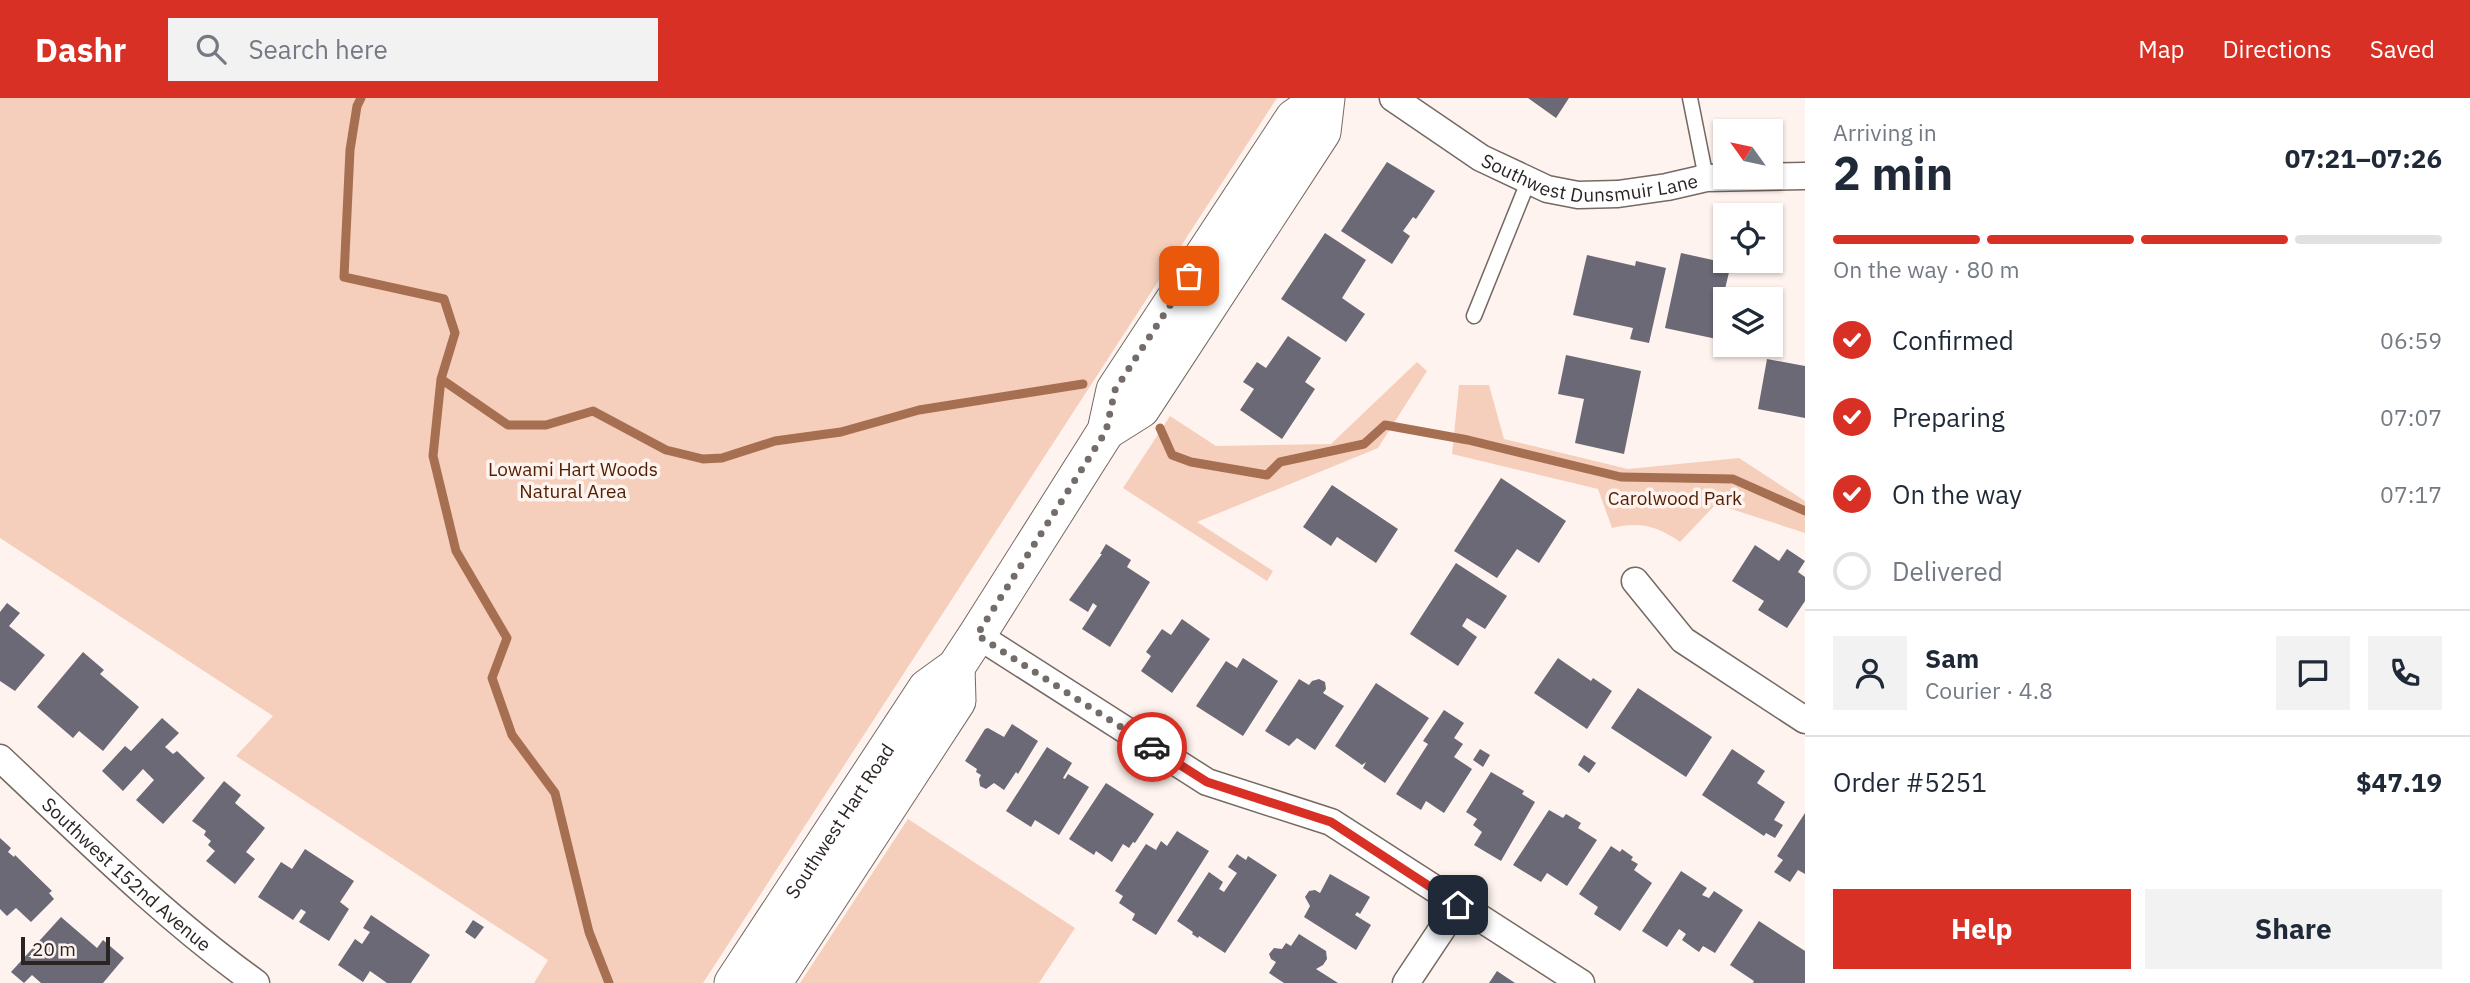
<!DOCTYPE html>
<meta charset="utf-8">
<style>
:root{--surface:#fff;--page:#f2f2f3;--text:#1f2937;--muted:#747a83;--line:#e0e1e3;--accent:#d93025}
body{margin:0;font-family:"IBM Plex Sans",sans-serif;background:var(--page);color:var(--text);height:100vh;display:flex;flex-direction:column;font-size:26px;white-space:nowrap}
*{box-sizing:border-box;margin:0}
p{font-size:23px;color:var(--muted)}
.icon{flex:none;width:38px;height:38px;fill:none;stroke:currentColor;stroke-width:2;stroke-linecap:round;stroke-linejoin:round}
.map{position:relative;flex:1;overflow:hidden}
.details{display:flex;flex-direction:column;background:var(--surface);width:665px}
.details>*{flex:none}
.needle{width:46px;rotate:303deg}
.fabs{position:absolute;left:1713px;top:21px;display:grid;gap:14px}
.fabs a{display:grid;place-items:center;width:70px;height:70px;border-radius:0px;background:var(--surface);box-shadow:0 2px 5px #0004;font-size:35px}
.scale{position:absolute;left:21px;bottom:18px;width:89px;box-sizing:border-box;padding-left:7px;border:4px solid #2a2422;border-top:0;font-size:19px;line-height:24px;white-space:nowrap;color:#2a2422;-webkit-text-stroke:5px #fef3ee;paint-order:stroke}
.pin{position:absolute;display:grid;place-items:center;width:60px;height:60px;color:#fff;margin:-30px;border-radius:14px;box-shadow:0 4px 10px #0006}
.courier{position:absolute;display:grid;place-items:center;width:70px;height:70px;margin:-35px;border:5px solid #d93025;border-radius:50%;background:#fff;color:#222;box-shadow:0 2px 9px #0007}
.headline em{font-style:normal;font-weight:700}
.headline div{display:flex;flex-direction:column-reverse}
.headline{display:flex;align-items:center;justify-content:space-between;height:119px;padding:0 28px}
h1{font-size:46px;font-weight:700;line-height:52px}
.bar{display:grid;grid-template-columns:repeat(4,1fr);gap:10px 7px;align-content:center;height:84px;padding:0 28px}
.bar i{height:9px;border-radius:5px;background:var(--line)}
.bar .on{background:var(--accent)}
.bar p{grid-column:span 4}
.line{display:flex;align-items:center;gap:18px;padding:0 28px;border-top:2px solid var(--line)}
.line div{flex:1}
.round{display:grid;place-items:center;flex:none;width:74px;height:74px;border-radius:0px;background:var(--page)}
ol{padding:0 28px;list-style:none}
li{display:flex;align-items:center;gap:21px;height:77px}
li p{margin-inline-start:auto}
li .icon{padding:7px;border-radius:50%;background:var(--accent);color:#fff;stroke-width:4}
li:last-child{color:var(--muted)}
li i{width:38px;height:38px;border:4px solid var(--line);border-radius:50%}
.action{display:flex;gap:14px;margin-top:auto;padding:14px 28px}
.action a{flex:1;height:80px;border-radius:0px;background:var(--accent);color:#fff;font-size:28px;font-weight:700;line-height:80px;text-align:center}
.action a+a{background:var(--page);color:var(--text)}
header{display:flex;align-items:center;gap:42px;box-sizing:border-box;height:98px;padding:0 35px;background:var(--accent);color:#fff}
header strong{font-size:33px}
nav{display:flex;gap:38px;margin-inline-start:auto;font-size:24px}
.search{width:490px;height:63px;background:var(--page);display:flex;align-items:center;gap:18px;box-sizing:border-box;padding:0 24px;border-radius:0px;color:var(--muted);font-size:26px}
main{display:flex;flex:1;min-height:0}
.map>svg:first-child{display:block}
.green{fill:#f6cfbc}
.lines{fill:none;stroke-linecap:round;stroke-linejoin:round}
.stream{stroke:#a76f52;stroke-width:9}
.building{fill:#6a6975}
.service-casing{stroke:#756963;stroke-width:17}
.minor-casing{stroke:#756963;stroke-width:29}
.secondary-casing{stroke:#756963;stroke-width:39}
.service{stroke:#fff;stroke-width:14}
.minor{stroke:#fff;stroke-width:26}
.secondary{stroke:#fff;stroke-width:37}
.done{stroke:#746c69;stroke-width:7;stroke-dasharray:0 12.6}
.route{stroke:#d93025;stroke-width:9}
.labels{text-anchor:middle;stroke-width:7;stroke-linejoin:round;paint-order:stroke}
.street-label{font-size:19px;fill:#2a2422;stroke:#fef3ee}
.park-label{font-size:19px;fill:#501f01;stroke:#fef3ee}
</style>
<header>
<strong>Dashr</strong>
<div class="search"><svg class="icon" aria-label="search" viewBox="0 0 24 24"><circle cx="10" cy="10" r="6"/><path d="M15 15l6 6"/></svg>Search here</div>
<nav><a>Map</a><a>Directions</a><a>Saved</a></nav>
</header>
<main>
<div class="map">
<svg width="1805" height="885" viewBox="0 0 1805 885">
<rect width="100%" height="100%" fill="#fef3ee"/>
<path class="green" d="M 0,0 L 1277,0 L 703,885 L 534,885 L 548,862 L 236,658 L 273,618 L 0,440 Z
M 1417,264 L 1427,273 L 1378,350 L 1197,424 L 1273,473 L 1267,483 L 1123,390 L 1170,318 L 1216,348 L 1331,346 Z
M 1459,287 L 1489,287 L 1504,341 L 1628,371 L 1739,360 L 1805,403 L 1805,435 L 1716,406 L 1680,444 C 1658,428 1639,423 1612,430 L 1598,391 L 1452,356 Z
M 908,721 L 1075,830 L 1039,885 L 800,885 Z"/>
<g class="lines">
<path class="stream" d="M 361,0 L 357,8 L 350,52 L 344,179 L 444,201 L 455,235 L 441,281 L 433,358 L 456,453 L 507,540 L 492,580 L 512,637 L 555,695 L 589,834 L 609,885
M 441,281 L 508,327 L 546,327 L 593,313 L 666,352 L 703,361 L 722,360 L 775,343 L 841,334 L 919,312 L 1083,286
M 1160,330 L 1172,357 L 1191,364 L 1267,377 L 1280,364 L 1364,346 L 1385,327 L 1468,342 L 1621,379 L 1733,381 L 1805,413"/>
</g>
<path class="building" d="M 1528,0 L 1569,0 L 1556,20 Z
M 1387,64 L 1435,93 L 1416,121 L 1413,119 L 1403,133 L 1410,138 L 1392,166 L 1341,133 Z
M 1325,135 L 1366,162 L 1342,200 L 1365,216 L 1346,244 L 1281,201 Z
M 1681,155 L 1731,166 L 1725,191 L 1760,199 L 1759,201 L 1726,201 L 1726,243 L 1665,230 Z
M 1587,157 L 1635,168 L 1636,163 L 1666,170 L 1649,245 L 1630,241 L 1633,230 L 1573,217 Z
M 1288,238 L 1321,260 L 1305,284 L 1315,291 L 1282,341 L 1240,312 L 1254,291 L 1243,284 L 1257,264 L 1266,270 Z
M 1566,257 L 1641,273 L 1624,356 L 1575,345 L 1584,301 L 1558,296 Z
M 1767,261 L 1805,268 L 1805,320 L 1758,311 Z
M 1501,380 L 1566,423 L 1539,465 L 1517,451 L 1497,480 L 1454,453 Z
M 1332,387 L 1398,431 L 1376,465 L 1337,439 L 1331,448 L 1303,429 Z
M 1106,446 L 1131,462 L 1127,469 L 1150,484 L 1110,549 L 1082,531 L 1097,508 L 1093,505 L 1088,514 L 1069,502 L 1102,456 L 1100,456 Z
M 1755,447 L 1779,463 L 1787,451 L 1805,463 L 1798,474 L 1805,479 L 1805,503 L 1787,530 L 1758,512 L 1764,503 L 1732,483 Z
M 1456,465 L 1507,498 L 1485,531 L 1467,520 L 1462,528 L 1477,539 L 1458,568 L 1410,536 Z
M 7,505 L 20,515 L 9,528 L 45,557 L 15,593 L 0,583 L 0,514 Z
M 1182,521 L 1210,541 L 1172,595 L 1141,573 L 1151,558 L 1146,554 L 1162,531 L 1171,537 Z
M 83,554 L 104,572 L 100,576 L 139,609 L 103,653 L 79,633 L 73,640 L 37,609 Z
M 1243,560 L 1278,583 L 1243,638 L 1196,608 L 1226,563 L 1237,570 Z
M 1558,560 L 1591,583 L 1593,580 L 1612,593 L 1587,631 L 1534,595 Z
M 1299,581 L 1309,587 L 1312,583 L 1319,581 L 1325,584 L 1326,591 L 1323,595 L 1344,608 L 1315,652 L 1297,640 L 1289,648 L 1265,633 Z
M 1376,585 L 1429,620 L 1385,685 L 1363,670 L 1366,664 L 1362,667 L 1335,648 Z
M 1638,590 L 1712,639 L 1686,679 L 1611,630 Z
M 1444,612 L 1464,625 L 1454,640 L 1463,646 L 1454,659 L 1472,671 L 1444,715 L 1426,703 L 1421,712 L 1396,696 L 1428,646 L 1423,643 Z
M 162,620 L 179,635 L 165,649 L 173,656 L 177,653 L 205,680 L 163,726 L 136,702 L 154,682 L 143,671 L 123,693 L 102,673 L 125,648 L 131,653 Z
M 1012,626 L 1038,643 L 1018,676 L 1016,674 L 1004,692 L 994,685 L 986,691 L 980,688 L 979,681 L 981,677 L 976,674 L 977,671 L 965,663 L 985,631 L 988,630 L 1004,639 Z
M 1047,649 L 1072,665 L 1063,680 L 1065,681 L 1068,676 L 1089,689 L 1059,737 L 1035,722 L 1031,729 L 1006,713 Z
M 1480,651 L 1490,657 L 1483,669 L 1473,662 Z
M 1732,651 L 1765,673 L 1757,685 L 1785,704 L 1774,722 L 1783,727 L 1775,740 L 1766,735 L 1764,738 L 1702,697 Z
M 1584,657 L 1596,665 L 1589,675 L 1578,667 Z
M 1491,674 L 1524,693 L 1522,696 L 1535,704 L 1501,763 L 1474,747 L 1482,734 L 1473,727 L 1477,721 L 1466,714 Z
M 224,683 L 241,697 L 235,705 L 265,730 L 246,754 L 255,761 L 235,786 L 206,763 L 215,753 L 208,747 L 211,743 L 204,737 L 206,733 L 192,723 Z
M 1106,685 L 1154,716 L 1135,745 L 1133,744 L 1129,750 L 1123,746 L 1112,764 L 1096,753 L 1094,757 L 1069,741 Z
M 1549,712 L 1563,720 L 1566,716 L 1581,725 L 1578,730 L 1597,742 L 1567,788 L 1547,775 L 1541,784 L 1513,767 Z
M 1805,715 L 1805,776 L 1798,772 L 1790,784 L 1774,774 L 1783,762 L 1777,758 Z
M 1177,733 L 1209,753 L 1156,837 L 1132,822 L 1135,816 L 1119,805 L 1123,798 L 1115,793 L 1146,746 L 1156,752 L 1161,743 L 1167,748 Z
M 0,740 L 11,750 L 8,754 L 14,759 L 15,757 L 52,793 L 49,795 L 54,801 L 31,824 L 16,810 L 7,818 L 0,811 Z
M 1611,748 L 1620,754 L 1622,751 L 1633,759 L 1631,762 L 1638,766 L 1634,772 L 1652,785 L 1620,833 L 1594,816 L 1598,809 L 1579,796 Z
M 305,751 L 354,783 L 340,804 L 349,811 L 329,843 L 299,824 L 306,814 L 301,811 L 293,822 L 258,799 L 281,764 L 292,771 Z
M 1237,756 L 1246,762 L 1248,758 L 1277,777 L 1225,855 L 1199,838 L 1198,840 L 1192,836 L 1193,834 L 1177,823 L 1209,774 L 1223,784 L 1219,791 L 1224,794 L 1237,775 L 1228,769 Z
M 1681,773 L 1707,790 L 1702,797 L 1709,800 L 1714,793 L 1743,812 L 1715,855 L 1703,848 L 1699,854 L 1682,842 L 1686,836 L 1679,831 L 1667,849 L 1642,833 Z
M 1330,776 L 1370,799 L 1360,816 L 1357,814 L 1355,817 L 1371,827 L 1356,852 L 1304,819 L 1310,808 L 1305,799 L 1309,793 L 1315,792 L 1320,795 Z
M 371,817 L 430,857 L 411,885 L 387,885 L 370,873 L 363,884 L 338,867 L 355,841 L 362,846 L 370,834 L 363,830 Z
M 61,819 L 97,850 L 103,842 L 124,860 L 103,885 L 41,885 L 32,877 L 24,885 L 11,874 Z
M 473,822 L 484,829 L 475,841 L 465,834 Z
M 1759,823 L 1805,853 L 1805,885 L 1753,885 L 1754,883 L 1730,867 Z
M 1299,836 L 1326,853 L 1327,861 L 1323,867 L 1316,871 L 1338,885 L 1284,885 L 1269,875 L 1276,864 L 1271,861 L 1269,856 L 1274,850 L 1282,851 L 1286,845 L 1291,848 Z
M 1497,873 L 1515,885 L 1489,885 Z"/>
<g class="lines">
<defs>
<path id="service" d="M 1690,0 L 1706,80
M 1474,218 L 1528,84"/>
<g id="minor">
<path id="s1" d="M 1393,0 L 1481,60 L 1547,91 L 1578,97 L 1618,96 L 1667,89 L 1706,80 L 1805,78"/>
<path d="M 1635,483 L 1683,542 L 1805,622"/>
<path d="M 977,537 L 1207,684 L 1331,724 L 1581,885"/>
<path id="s2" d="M 0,660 C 83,738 164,819 256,885"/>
<path d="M 1406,885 L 1458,807"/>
</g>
<g id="secondary">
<path d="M 1106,333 L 1141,311 L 1322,34 L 1326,0"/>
<path id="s3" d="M 733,885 L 927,590 L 956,569 L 977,537 L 1106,333 L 1115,292 L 1294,20 L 1323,0"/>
<path d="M 773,885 L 957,603 L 956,569"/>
</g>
</defs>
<use href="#service" class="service-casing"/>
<use href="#minor" class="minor-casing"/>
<use href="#secondary" class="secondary-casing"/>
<use href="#service" class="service"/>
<use href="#minor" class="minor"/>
<use href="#secondary" class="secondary"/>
</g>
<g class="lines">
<path class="done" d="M 1152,649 L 977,537 L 1106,333 L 1115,292 L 1189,178"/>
<path class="route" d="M 1152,649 L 1207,684 L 1331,724 L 1458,807"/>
</g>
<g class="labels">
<g class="street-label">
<text dy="7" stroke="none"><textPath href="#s1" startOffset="220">Southwest Dunsmuir Lane</textPath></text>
<text dy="7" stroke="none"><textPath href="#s3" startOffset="194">Southwest Hart Road</textPath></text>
<text dy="7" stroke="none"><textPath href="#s2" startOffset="172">Southwest 152nd Avenue</textPath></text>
</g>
<g class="park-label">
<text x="573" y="378">Lowami Hart Woods<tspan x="573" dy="22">Natural Area</tspan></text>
<text x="1675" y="407">Carolwood Park</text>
</g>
</g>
</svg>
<div class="fabs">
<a><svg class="needle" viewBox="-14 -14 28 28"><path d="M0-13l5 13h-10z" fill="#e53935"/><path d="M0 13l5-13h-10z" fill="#747a83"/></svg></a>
<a><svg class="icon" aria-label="locate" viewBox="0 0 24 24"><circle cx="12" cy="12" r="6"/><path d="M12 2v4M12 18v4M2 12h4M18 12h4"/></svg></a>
<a><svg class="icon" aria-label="layers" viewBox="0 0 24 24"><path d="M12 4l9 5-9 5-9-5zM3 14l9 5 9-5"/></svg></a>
</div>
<div class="scale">20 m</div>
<div class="pin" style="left:1189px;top:178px;background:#ea580c"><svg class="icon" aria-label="bag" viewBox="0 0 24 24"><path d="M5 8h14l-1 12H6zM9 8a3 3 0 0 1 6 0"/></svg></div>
<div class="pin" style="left:1458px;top:807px;background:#1f2937"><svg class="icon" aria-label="home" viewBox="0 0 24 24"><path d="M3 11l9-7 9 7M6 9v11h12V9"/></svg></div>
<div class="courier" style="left:1152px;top:649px"><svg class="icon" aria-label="car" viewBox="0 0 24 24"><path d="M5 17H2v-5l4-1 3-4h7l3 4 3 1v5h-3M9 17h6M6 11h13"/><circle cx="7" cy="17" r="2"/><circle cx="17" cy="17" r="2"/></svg></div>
</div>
<section class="details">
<div class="headline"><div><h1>2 min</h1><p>Arriving in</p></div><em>07:21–07:26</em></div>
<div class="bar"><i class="on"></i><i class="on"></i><i class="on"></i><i></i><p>On the way · 80 m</p></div>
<ol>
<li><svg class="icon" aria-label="check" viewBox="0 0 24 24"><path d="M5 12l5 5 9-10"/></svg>Confirmed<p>06:59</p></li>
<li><svg class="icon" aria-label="check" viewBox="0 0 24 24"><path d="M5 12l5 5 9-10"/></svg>Preparing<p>07:07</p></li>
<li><svg class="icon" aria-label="check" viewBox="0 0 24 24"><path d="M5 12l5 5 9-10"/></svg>On the way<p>07:17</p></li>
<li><i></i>Delivered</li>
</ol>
<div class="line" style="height:126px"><a class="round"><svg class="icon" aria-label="person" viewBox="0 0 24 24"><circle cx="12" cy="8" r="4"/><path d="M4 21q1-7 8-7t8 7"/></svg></a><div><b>Sam</b><p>Courier · 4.8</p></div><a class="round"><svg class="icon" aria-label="chat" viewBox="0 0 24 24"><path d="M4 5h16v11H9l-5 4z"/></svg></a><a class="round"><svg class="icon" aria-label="phone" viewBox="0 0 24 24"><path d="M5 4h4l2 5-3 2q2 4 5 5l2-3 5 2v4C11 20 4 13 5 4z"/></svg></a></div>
<div class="line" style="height:91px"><div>Order #5251</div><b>$47.19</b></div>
<div class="action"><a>Help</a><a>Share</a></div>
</section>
</main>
